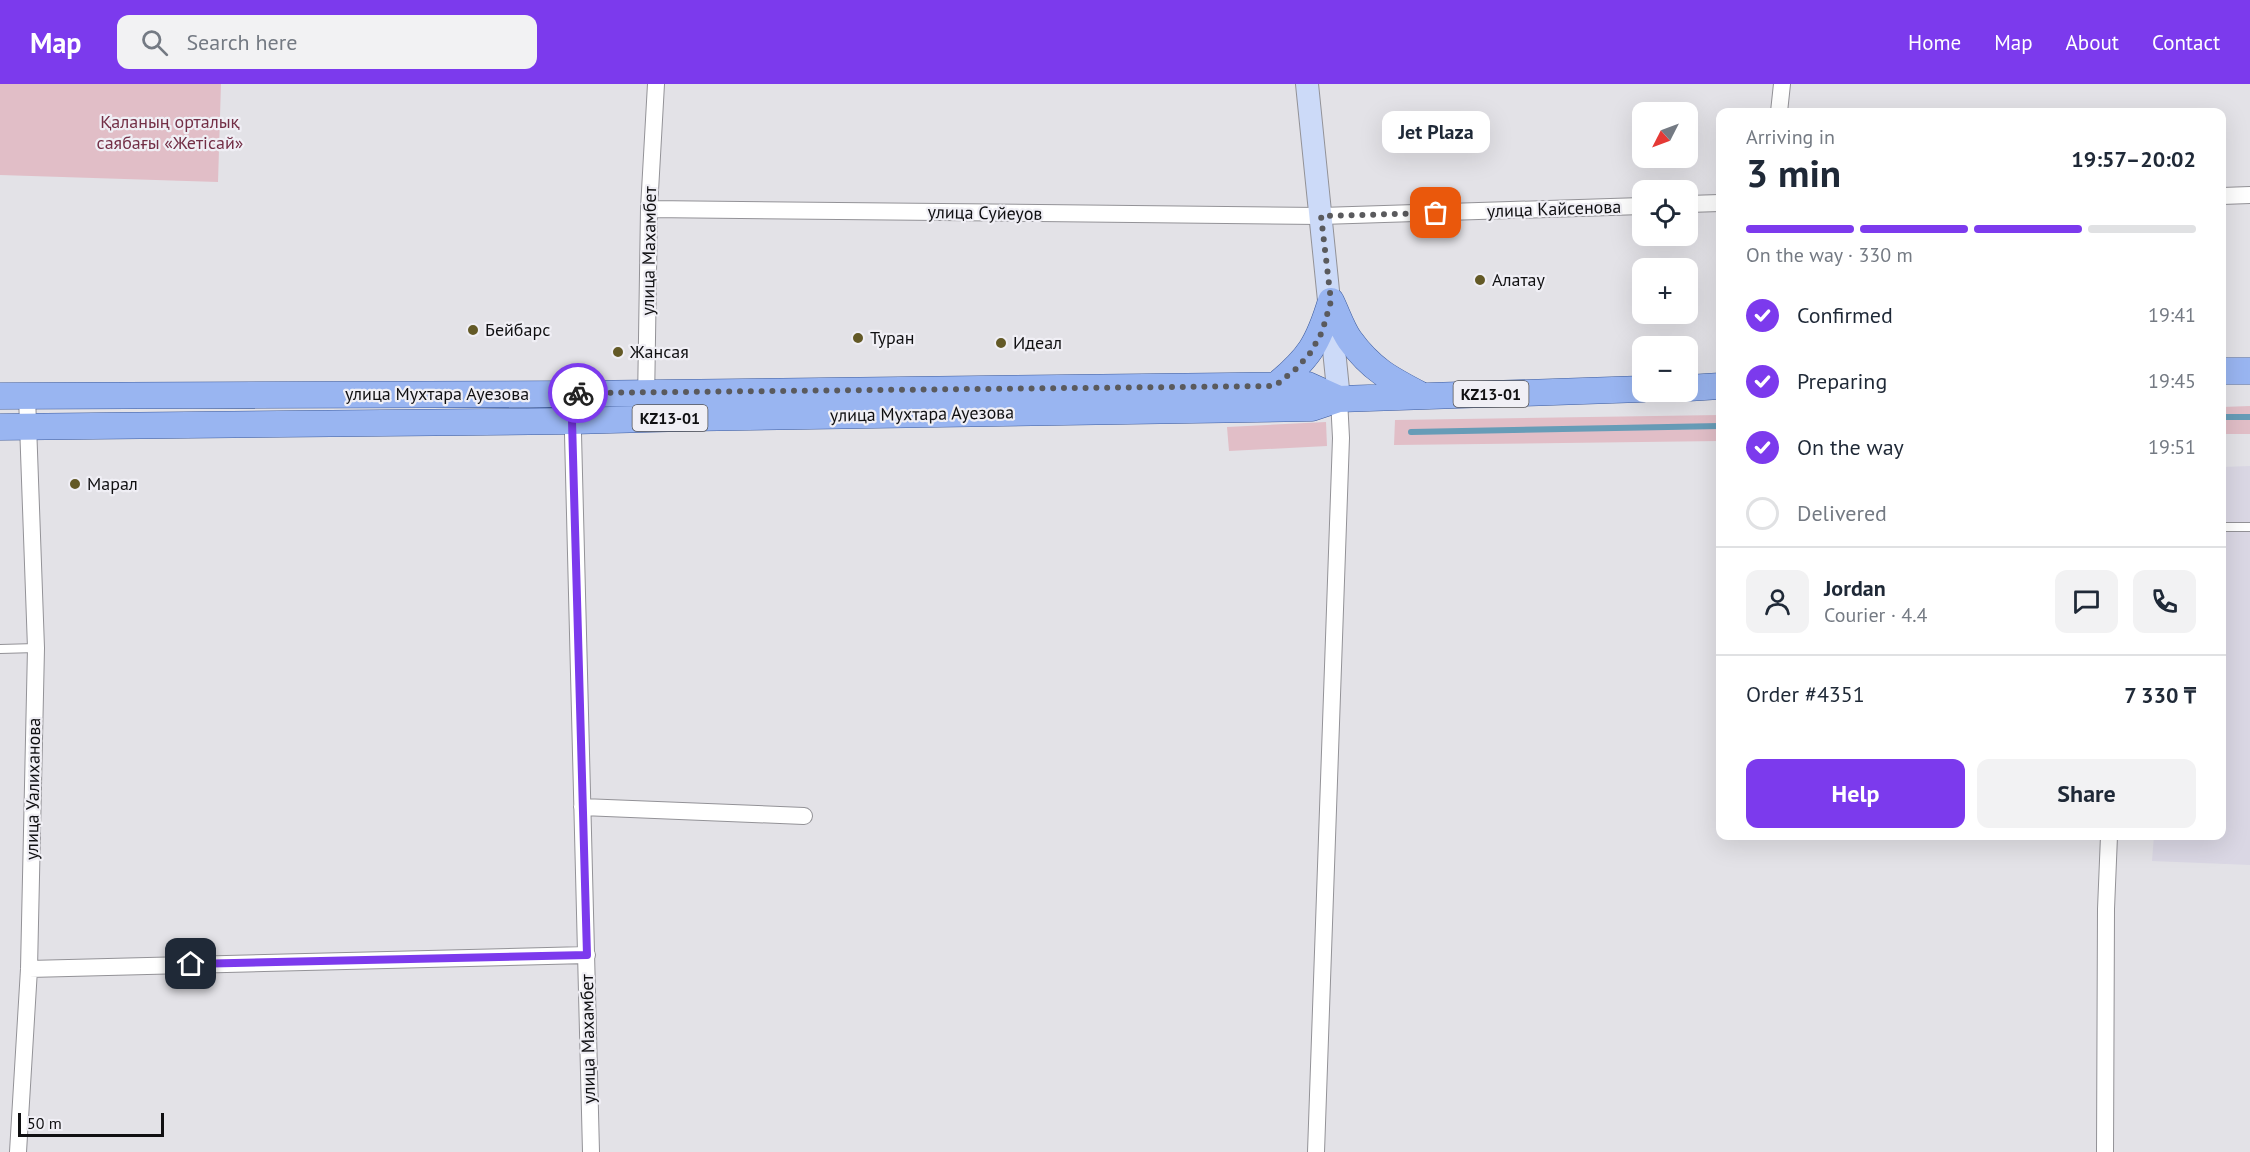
<!DOCTYPE html>
<meta charset="utf-8">
<style>
:root{--surface:#fff;--page:#f2f2f3;--text:#1f2937;--muted:#747a83;--line:#e0e1e3;--accent:#7c3aed}
body{margin:0;font-family:"PT Sans",sans-serif;background:var(--page);color:var(--text);height:100vh;display:flex;flex-direction:column;font-size:22px;white-space:nowrap}
*{box-sizing:border-box;margin:0}
p{font-size:20px;color:var(--muted)}
.icon{flex:none;width:33px;height:33px;fill:none;stroke:currentColor;stroke-width:2;stroke-linecap:round;stroke-linejoin:round}
.map{position:relative;flex:1;overflow:hidden}
.side{position:absolute;left:1716px;top:24px;width:510px;height:732px;display:flex;flex-direction:column;background:var(--surface);border-radius:12px;box-shadow:0 6px 24px #0002}
.side>*{flex:none}
.needle{width:39px;rotate:228deg}
.tools{position:absolute;left:1632px;top:18px;display:grid;gap:12px}
.tools a{display:grid;place-items:center;width:66px;height:66px;border-radius:12px;background:var(--surface);box-shadow:0 6px 24px #0002;font-size:30px}
.scale{position:absolute;left:18px;bottom:15px;width:146px;box-sizing:border-box;padding-left:6px;border:3px solid #101012;border-top:0;font-size:16px;line-height:21px;white-space:nowrap;color:#101012;-webkit-text-stroke:4px #f0eff5;paint-order:stroke}
.pin{position:absolute;display:grid;place-items:center;width:51px;height:51px;color:#fff;margin:-26px;border-radius:12px;box-shadow:0 3px 9px #0006}
.courier{position:absolute;display:grid;place-items:center;width:60px;height:60px;margin:-30px;border:4px solid #7c3aed;border-radius:50%;background:#fff;color:#222;box-shadow:0 2px 8px #0007}
.bubble{position:absolute;height:42px;border-radius:12px;background:var(--surface);box-shadow:0 6px 24px #0002;font-size:20px;font-weight:700;line-height:42px;text-align:center}
.summary em{font-style:normal;font-weight:700}
.summary div{display:flex;flex-direction:column-reverse}
.summary{display:flex;align-items:center;justify-content:space-between;height:102px;padding:0 30px}
h1{font-size:39px;font-weight:700;line-height:45px}
.bar{display:grid;grid-template-columns:repeat(4,1fr);gap:9px 6px;align-content:center;height:72px;padding:0 30px}
.bar i{height:8px;border-radius:4px;background:var(--line)}
.bar .current{background:var(--accent)}
.bar p{grid-column:span 4}
.line{display:flex;align-items:center;gap:15px;padding:0 30px;border-top:2px solid var(--line)}
.line div{flex:1}
.round{display:grid;place-items:center;flex:none;width:63px;height:63px;border-radius:12px;background:var(--page)}
ol{padding:0 30px;list-style:none}
li{display:flex;align-items:center;gap:18px;height:66px}
li p{margin-inline-start:auto}
li .icon{padding:6px;border-radius:50%;background:var(--accent);color:#fff;stroke-width:4}
li:last-child{color:var(--muted)}
li i{width:33px;height:33px;border:3px solid var(--line);border-radius:50%}
.primary-button{display:flex;gap:12px;margin-top:auto;padding:12px 30px}
.primary-button a{flex:1;height:69px;border-radius:12px;background:var(--accent);color:#fff;font-size:24px;font-weight:700;line-height:69px;text-align:center}
.primary-button a+a{background:var(--page);color:var(--text)}
header{display:flex;align-items:center;gap:36px;box-sizing:border-box;height:84px;padding:0 30px;background:var(--accent);color:#fff}
header strong{font-size:28px}
nav{display:flex;gap:33px;margin-inline-start:auto;font-size:21px}
.search{width:420px;height:54px;background:var(--page);display:flex;align-items:center;gap:15px;box-sizing:border-box;padding:0 21px;border-radius:12px;color:var(--muted);font-size:22px}
.map>svg:first-child{display:block}
.built{fill:#dad7e4}
.green{fill:#e1bec7}
.lines{fill:none;stroke-linecap:round;stroke-linejoin:round}
.stream{stroke:#679cb7;stroke-width:6}
.lane-casing{stroke:#939297;stroke-width:10}
.street-casing{stroke:#939297;stroke-width:18}
.secondary-casing{stroke:#939297;stroke-width:24}
.primary-casing{stroke:#3d5b9c;stroke-width:27}
.lane{stroke:#fff;stroke-width:8}
.street{stroke:#fff;stroke-width:16}
.secondary{stroke:#ccdaf8;stroke-width:22}
.primary{stroke:#99b5f1;stroke-width:26}
.done{stroke:#5a5a5d;stroke-width:6;stroke-dasharray:0 10.8}
.route{stroke:#7c3aed;stroke-width:8}
.poi-dot{fill:#635926;stroke:#f0eff5;stroke-width:2}
.labels{text-anchor:middle;stroke-width:4.5;stroke-linejoin:round;paint-order:stroke}
.shield{fill:#f0eff5;stroke:#535356;stroke-width:1.5}
.shield-label{font-size:16px;font-weight:bold;fill:#101012}
.park-label{font-size:18px;fill:#732f46;stroke:#f0eff5}
.street-label{font-size:18px;fill:#101012;stroke:#f0eff5}
.poi-label{font-size:18px;fill:#101012;stroke:#f0eff5;text-anchor:start}
</style>
<header>
<strong>Map</strong>
<div class="search"><svg class="icon" aria-label="search" viewBox="0 0 24 24"><circle cx="10" cy="10" r="6"/><path d="M15 15l6 6"/></svg>Search here</div>
<nav><a>Home</a><a>Map</a><a>About</a><a>Contact</a></nav>
</header>
<div class="map">
<svg width="2250" height="1068" viewBox="0 0 2250 1068">
<rect width="100%" height="100%" fill="#e3e2e7"/>
<path class="built" d="M 2250,382 L 2250,781 L 2152,777 L 2154,752 L 2222,752 L 2222,383 Z"/>
<path class="green" d="M 0,0 L 221,0 L 218,98 L 0,91 Z
M 2250,322 L 2250,350 L 2222,350 L 2222,323 Z
M 1720,331 L 1720,357 L 1394,361 L 1395,336 Z
M 1326,338 L 1327,362 L 1229,367 L 1227,343 Z"/>
<g class="lines">
<path class="stream" d="M 2222,333 L 2250,333
M 1411,348 L 1720,342"/>
<defs>
<path id="lane" d="M 2222,443 L 2250,443
M 0,565 L 36,564"/>
<path id="street" d="M 1779,28 L 1782,0
M 2222,112 L 2250,111
M 1688,120 L 1720,119
M 649,125 L 1321,132 L 1642,122
M 572,310 L 591,1068
M 646,319 L 649,125 L 656,0
M 582,723 L 804,732
M 29,885 L 587,871
M 18,1068 L 29,885 L 36,564 L 27,312
M 1316,1068 L 1341,354 L 1339,315
M 2105,1068 L 2106,825 L 2109,752"/>
<path id="secondary" d="M 1307,0 L 1339,315"/>
<path id="primary" d="M 1331,217 C 1337,229 1342,245 1350,256 C 1371,285 1390,295 1421,311
M 2222,287 L 2250,287
M 1275,302 C 1309,274 1318,260 1331,217
M 1688,304 L 1720,302
M 0,312 L 572,310 L 1308,301 L 1339,315
M 0,343 L 572,337 L 687,334 L 1312,324 L 1339,315 L 1642,305"/>
</defs>
<use href="#lane" class="lane-casing"/>
<use href="#street" class="street-casing"/>
<use href="#secondary" class="secondary-casing"/>
<use href="#primary" class="primary-casing"/>
<use href="#lane" class="lane"/>
<use href="#street" class="street"/>
<use href="#secondary" class="secondary"/>
<use href="#primary" class="primary"/>
</g>
<g class="lines">
<path class="done" d="M 578,309 L 1275,302 L 1297,284 L 1311,268 L 1322,248 L 1331,217 L 1321,132 L 1436,129"/>
<path class="route" d="M 191,880 L 587,871 L 572,337 L 572,310 L 578,309"/>
</g>
<g class="poi-dot">
<circle cx="1480" cy="196" r="6"/>
<circle cx="473" cy="246" r="6"/>
<circle cx="858" cy="254" r="6"/>
<circle cx="1001" cy="259" r="6"/>
<circle cx="618" cy="268" r="6"/>
<circle cx="75" cy="400" r="6"/>
</g>
<g class="labels">
<g class="shield">
<rect x="1453.5" y="297" width="75" height="26" rx="4.5"/>
<rect x="632.5" y="321" width="75" height="26" rx="4.5"/>
</g>
<g class="shield-label">
<text x="1491" y="316">KZ13-01</text>
<text x="670" y="340">KZ13-01</text>
</g>
<g class="park-label">
<text x="170" y="44">Қаланың орталық<tspan x="170" dy="21">саябағы «Жетісай»</tspan></text>
</g>
<g class="street-label">
<text transform="translate(1554 125) rotate(-2)" y="6">улица Кайсенова</text>
<text transform="translate(985 129) rotate(1)" y="6">улица Суйеуов</text>
<text transform="translate(649 167) rotate(-89)" y="6">улица Махамбет</text>
<text x="437" y="316">улица Мухтара Ауезова</text>
<text transform="translate(922 330) rotate(-1)" y="6">улица Мухтара Ауезова</text>
<text transform="translate(33 705) rotate(-89)" y="6">улица Уалиханова</text>
<text transform="translate(588 955) rotate(-91)" y="6">улица Махамбет</text>
</g>
<g class="poi-label">
<text x="1492" y="202">Алатау</text>
<text x="485" y="252">Бейбарс</text>
<text x="870" y="260">Туран</text>
<text x="1013" y="265">Идеал</text>
<text x="630" y="274">Жансая</text>
<text x="87" y="406">Марал</text>
</g>
</g>
</svg>
<div class="tools">
<a><svg class="needle" viewBox="-14 -14 28 28"><path d="M0-13l5 13h-10z" fill="#e53935"/><path d="M0 13l5-13h-10z" fill="#747a83"/></svg></a>
<a><svg class="icon" aria-label="locate" viewBox="0 0 24 24"><circle cx="12" cy="12" r="6"/><path d="M12 2v4M12 18v4M2 12h4M18 12h4"/></svg></a>
<a>+</a>
<a>−</a>
</div>
<div class="scale">50 m</div>
<div class="pin" style="left:1436px;top:129px;background:#ea580c"><svg class="icon" aria-label="bag" viewBox="0 0 24 24"><path d="M5 8h14l-1 12H6zM9 8a3 3 0 0 1 6 0"/></svg></div>
<div class="pin" style="left:191px;top:880px;background:#1f2937"><svg class="icon" aria-label="home" viewBox="0 0 24 24"><path d="M3 11l9-7 9 7M6 9v11h12V9"/></svg></div>
<div class="courier" style="left:578px;top:309px"><svg class="icon" aria-label="bike" viewBox="0 0 24 24"><circle cx="6" cy="16" r="4"/><circle cx="18" cy="16" r="4"/><path d="M6 16l4-8h5l3 8M10 8l3 8H6M13 5h3"/></svg></div>
<div class="bubble" style="left:1382px;top:27px;width:108px">Jet Plaza</div>
<section class="side">
<div class="summary"><div><h1>3 min</h1><p>Arriving in</p></div><em>19:57–20:02</em></div>
<div class="bar"><i class="current"></i><i class="current"></i><i class="current"></i><i></i><p>On the way · 330 m</p></div>
<ol>
<li><svg class="icon" aria-label="check" viewBox="0 0 24 24"><path d="M5 12l5 5 9-10"/></svg>Confirmed<p>19:41</p></li>
<li><svg class="icon" aria-label="check" viewBox="0 0 24 24"><path d="M5 12l5 5 9-10"/></svg>Preparing<p>19:45</p></li>
<li><svg class="icon" aria-label="check" viewBox="0 0 24 24"><path d="M5 12l5 5 9-10"/></svg>On the way<p>19:51</p></li>
<li><i></i>Delivered</li>
</ol>
<div class="line" style="height:108px"><a class="round"><svg class="icon" aria-label="person" viewBox="0 0 24 24"><circle cx="12" cy="8" r="4"/><path d="M4 21q1-7 8-7t8 7"/></svg></a><div><b>Jordan</b><p>Courier · 4.4</p></div><a class="round"><svg class="icon" aria-label="chat" viewBox="0 0 24 24"><path d="M4 5h16v11H9l-5 4z"/></svg></a><a class="round"><svg class="icon" aria-label="phone" viewBox="0 0 24 24"><path d="M5 4h4l2 5-3 2q2 4 5 5l2-3 5 2v4C11 20 4 13 5 4z"/></svg></a></div>
<div class="line" style="height:78px"><div>Order #4351</div><b>7 330 ₸</b></div>
<div class="primary-button"><a>Help</a><a>Share</a></div>
</section>
</div>
